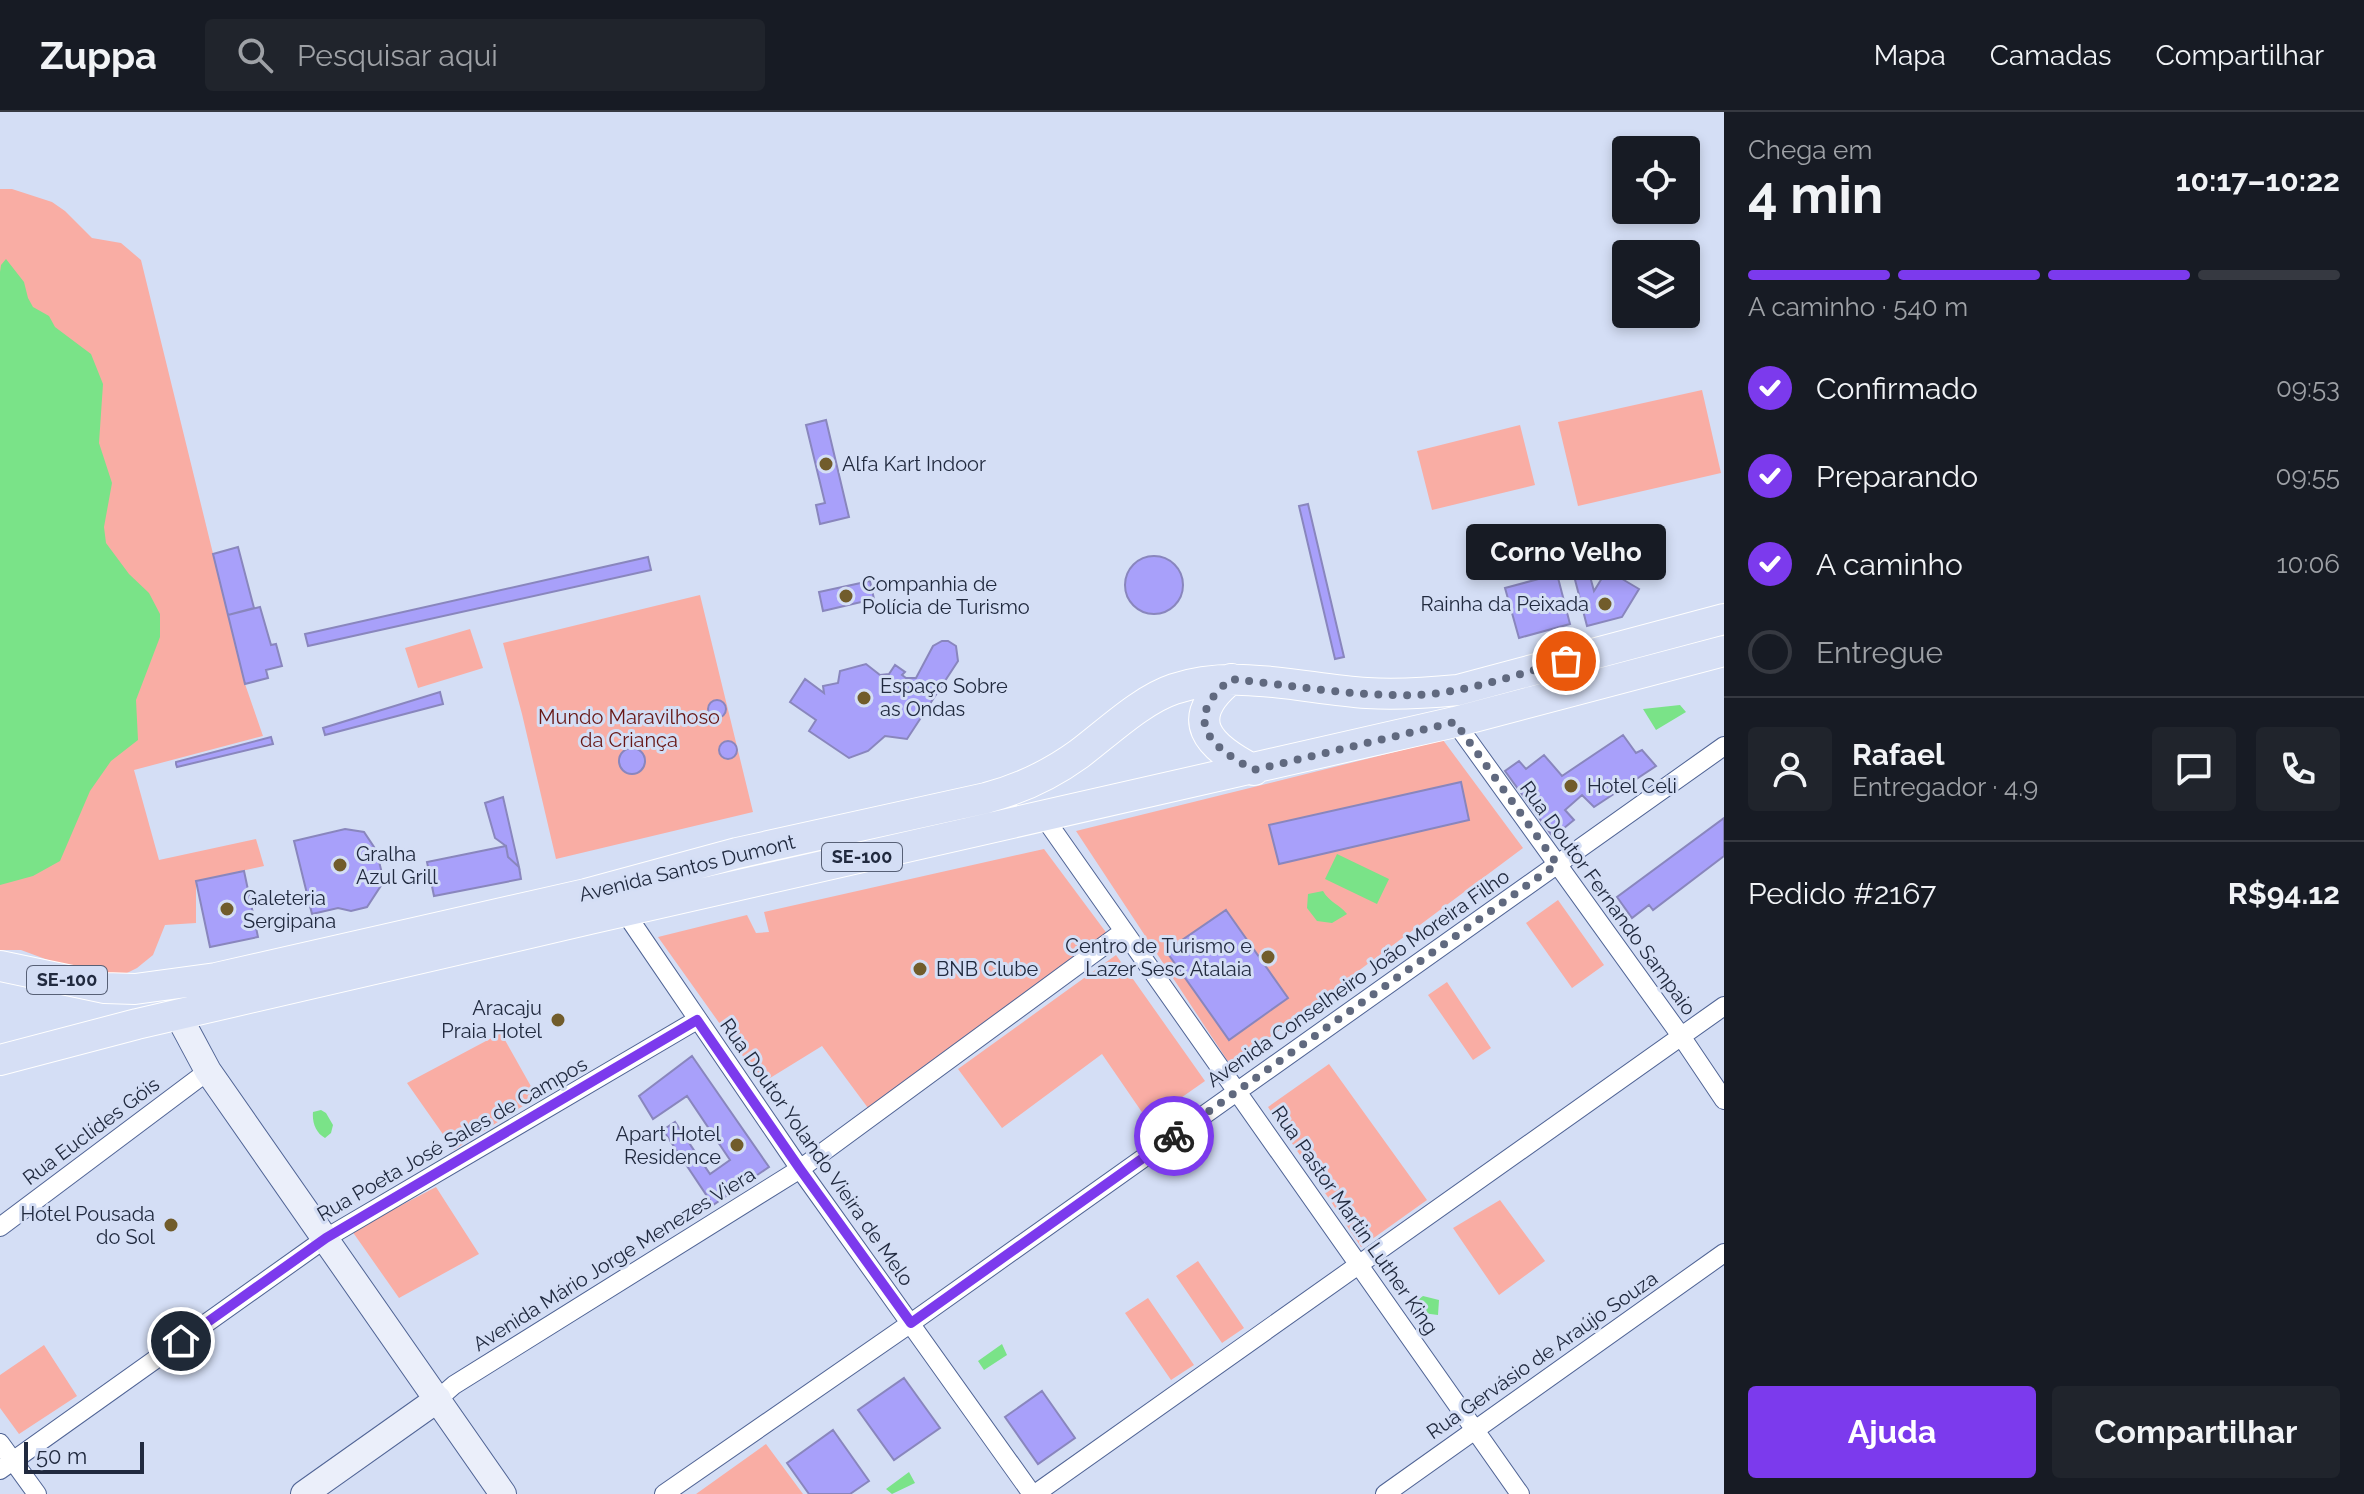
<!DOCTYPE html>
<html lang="pt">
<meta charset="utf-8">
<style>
:root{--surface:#171b24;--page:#20242c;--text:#f1f3f6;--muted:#9ea1a6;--line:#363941;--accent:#7c3aed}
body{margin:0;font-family:Raleway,sans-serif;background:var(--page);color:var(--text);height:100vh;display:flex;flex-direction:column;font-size:30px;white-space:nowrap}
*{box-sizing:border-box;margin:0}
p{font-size:26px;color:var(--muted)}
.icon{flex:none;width:44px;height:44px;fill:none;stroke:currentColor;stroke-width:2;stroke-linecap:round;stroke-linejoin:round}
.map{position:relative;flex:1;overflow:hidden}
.drawer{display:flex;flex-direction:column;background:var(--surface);width:640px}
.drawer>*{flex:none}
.tools{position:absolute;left:1612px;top:24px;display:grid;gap:16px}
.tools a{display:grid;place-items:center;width:88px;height:88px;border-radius:8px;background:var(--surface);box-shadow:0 4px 12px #0003;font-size:40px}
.scale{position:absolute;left:24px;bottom:20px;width:120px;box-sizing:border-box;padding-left:8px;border:4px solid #212a3f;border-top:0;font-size:22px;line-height:28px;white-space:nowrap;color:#212a3f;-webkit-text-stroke:6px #d4def5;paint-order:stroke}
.pin{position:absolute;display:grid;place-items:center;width:68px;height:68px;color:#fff;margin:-34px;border:4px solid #fff;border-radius:50%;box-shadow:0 2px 8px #0007}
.courier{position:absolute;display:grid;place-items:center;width:80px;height:80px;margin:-40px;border:6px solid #7c3aed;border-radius:50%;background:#fff;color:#222;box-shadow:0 2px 10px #0007}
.bubble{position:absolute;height:56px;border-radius:8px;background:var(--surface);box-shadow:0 4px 12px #0003;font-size:26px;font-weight:700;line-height:56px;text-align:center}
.summary em{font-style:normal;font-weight:700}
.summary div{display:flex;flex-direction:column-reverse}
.summary{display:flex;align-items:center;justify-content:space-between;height:136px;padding:0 24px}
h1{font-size:52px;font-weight:700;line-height:60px}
.bar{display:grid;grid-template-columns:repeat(4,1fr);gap:12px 8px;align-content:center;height:96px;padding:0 24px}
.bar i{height:10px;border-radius:6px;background:var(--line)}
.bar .on{background:var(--accent)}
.bar p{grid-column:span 4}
.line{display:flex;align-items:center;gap:20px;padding:0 24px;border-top:2px solid var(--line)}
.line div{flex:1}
.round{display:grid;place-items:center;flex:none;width:84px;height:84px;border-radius:8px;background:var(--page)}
ol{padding:0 24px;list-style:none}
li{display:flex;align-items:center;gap:24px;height:88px}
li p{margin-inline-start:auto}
li .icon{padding:8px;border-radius:50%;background:var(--accent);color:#fff;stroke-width:4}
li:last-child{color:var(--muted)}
li i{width:44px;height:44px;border:4px solid var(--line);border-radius:50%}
.button{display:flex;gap:16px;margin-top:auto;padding:16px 24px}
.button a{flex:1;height:92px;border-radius:8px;background:var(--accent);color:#fff;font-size:32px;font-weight:700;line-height:92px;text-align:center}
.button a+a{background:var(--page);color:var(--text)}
header{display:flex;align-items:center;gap:48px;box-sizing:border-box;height:112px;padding:0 40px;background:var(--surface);border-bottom:2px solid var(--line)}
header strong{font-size:38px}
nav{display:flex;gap:44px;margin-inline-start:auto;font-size:28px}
.search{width:560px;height:72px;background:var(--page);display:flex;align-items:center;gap:20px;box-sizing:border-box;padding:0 28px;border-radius:8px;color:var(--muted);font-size:30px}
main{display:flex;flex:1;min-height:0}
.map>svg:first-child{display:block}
.green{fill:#f9ada4}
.water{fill:#7ae388}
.building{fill:#a8a0fa;stroke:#8986bd;stroke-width:2}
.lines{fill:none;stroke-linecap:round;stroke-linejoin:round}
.street-casing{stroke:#506495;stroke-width:20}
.secondary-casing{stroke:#506495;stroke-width:28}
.primary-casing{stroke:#fff;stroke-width:32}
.street{stroke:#fff;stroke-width:18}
.secondary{stroke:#ebeffa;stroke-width:26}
.primary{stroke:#d6dff5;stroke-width:30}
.done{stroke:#60697f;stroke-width:8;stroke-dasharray:0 14.4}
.route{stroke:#7c3aed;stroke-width:10}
.poi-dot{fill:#715c2b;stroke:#d4def5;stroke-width:3}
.labels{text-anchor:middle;stroke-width:6;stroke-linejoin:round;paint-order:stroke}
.shield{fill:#d4def5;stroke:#576076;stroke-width:2}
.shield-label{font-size:18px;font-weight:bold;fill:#212a3f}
.poi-label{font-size:20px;fill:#212a3f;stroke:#d4def5;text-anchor:start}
.park-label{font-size:20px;fill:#671715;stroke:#d4def5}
.street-label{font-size:20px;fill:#212a3f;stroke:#d4def5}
</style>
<header>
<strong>Zuppa</strong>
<div class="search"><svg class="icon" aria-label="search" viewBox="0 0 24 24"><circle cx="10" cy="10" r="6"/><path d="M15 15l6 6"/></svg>Pesquisar aqui</div>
<nav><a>Mapa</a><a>Camadas</a><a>Compartilhar</a></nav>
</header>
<main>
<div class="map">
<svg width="1724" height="1382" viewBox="0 0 1724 1382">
<rect width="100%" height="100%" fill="#d4def5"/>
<path class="green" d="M 0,77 L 12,77 L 52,90 L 65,99 L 92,126 L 121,131 L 141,148 L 245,572 L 263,624 L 134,658 L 159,748 L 256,727 L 264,754 L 196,769 L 196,811 L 165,813 L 153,843 L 137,856 L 119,865 L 63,856 L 48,848 L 21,838 L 0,838 Z
M 1702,278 L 1721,361 L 1578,394 L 1558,310 Z
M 1520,313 L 1535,373 L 1432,398 L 1417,339 Z
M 700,483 L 753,700 L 556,747 L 522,602 L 503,531 Z
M 470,517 L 483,556 L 418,576 L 405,536 Z
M 1443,628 L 1523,736 L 1231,954 L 1076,719 Z
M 1044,737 L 1108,823 L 868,996 L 822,934 L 762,971 L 658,825 L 747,803 L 756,821 L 769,820 L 764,800 Z
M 1558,788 L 1604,853 L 1572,876 L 1526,811 Z
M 1116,843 L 1205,969 L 1148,1009 L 1102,942 L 1002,1016 L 958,957 Z
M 1447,870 L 1491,936 L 1473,948 L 1428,883 Z
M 501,921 L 537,985 L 454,1038 L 407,971 Z
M 1329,952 L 1427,1088 L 1361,1135 L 1268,995 Z
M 436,1075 L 479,1142 L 399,1186 L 352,1119 Z
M 1500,1088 L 1545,1149 L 1499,1183 L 1453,1116 Z
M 1198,1149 L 1244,1216 L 1222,1231 L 1176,1164 Z
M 1148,1186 L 1194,1253 L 1171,1268 L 1125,1201 Z
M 44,1233 L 77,1284 L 19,1322 L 0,1296 L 0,1263 Z
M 766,1332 L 803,1382 L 696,1382 Z"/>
<path class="water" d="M 6,147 L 24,170 L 28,186 L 33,195 L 49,204 L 55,215 L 91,242 L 103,272 L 99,331 L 112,371 L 104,415 L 106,431 L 129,462 L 149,481 L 160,502 L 160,525 L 136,588 L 138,628 L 111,649 L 90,679 L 60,749 L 33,764 L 0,773 L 0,160 L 1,153 Z
M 1680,593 L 1686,600 L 1656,618 L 1643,597 Z
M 1337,742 L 1389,767 L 1377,792 L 1325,767 Z
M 1323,779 C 1329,790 1339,792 1347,802 L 1332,811 L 1317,809 L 1307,796 L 1308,782 Z
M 321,998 L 326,1001 L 333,1013 L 331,1021 L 325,1026 C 316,1021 312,1011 313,1000 Z
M 1423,1184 L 1439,1188 L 1438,1203 L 1415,1200 L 1411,1193 Z
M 1002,1232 L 1007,1243 L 984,1258 L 978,1249 Z
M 909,1360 L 915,1371 L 892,1382 L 886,1377 Z"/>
<path class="building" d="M 826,308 L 849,405 L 820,412 L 816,393 L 825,391 L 806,313 Z
M 1308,392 L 1344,545 L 1335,547 L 1299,394 Z
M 238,435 L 254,496 L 228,503 L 213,442 Z
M1125 473a29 29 0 1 1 58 0a29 29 0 1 1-58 0Z
M 648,445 L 651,458 L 308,534 L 305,522 Z
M 1588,457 L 1594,479 L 1607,458 L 1639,477 L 1622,505 L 1587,514 L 1573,460 Z
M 1557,462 L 1570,512 L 1519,526 L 1505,476 Z
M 870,469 L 874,487 L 823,499 L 819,480 Z
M 260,495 L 271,533 L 276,532 L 282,554 L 266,558 L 268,566 L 245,572 L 228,503 Z
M 942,529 L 948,529 L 956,534 L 958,549 L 907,627 L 885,624 L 868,639 L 849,646 L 809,619 L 816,608 L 790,590 L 805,567 L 824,581 L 823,574 L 838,571 L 840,559 L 866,552 L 880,563 L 889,562 L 895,553 L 905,560 L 902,563 L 906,566 L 916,566 L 933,534 Z
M 440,580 L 443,592 L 325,623 L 323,616 Z
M708 597a9 9 0 1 1 18 0a9 9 0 1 1-18 0Z
M 1623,623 L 1636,641 L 1642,638 L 1656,654 L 1594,695 L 1582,683 L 1565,698 L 1574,708 L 1553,725 L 1505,659 L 1519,649 L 1526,657 L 1544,643 L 1562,664 Z
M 271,625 L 273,632 L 177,655 L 176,652 L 176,650 Z
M719 638a9 9 0 1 1 18 0a9 9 0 1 1-18 0Z
M619 649a13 13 0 1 1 26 0a13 13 0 1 1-26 0Z
M 1461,670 L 1469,708 L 1279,752 L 1269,713 Z
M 503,685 L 519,755 L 508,745 L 506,734 L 495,726 L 485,691 Z
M 1724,706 L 1724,744 L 1653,798 L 1649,793 L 1632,806 L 1617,785 Z
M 345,717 L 364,720 L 376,738 L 384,769 L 367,795 L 351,799 L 338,796 L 312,802 L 294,729 Z
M 506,734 L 508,745 L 519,755 L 521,767 L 434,784 L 427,750 Z
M 244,759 L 258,825 L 210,835 L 196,769 Z
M 1226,798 L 1288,886 L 1229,928 L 1166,839 Z
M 692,944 L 769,1055 L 713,1093 L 663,1018 L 675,1010 L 710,1062 L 730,1048 L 687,984 L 653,1007 L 639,984 Z
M 904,1266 L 940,1316 L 894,1348 L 858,1298 Z
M 1042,1279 L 1075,1326 L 1038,1352 L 1005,1305 Z
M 833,1318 L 869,1369 L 850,1382 L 809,1382 L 787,1351 Z"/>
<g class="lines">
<defs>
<path id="street" d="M 1455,610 L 1681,924 L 1724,988
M 1043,704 L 1520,1382
M 624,799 L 800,1057 L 1032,1382
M 0,1115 L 208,959
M 438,1287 L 454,1273 L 800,1057 L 1124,819
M 0,1331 L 37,1382
M 0,1358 L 326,1126 L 697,908
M 664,1382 L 911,1211 L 1724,634
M 1035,1382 L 1724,894
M 1385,1382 L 1724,1141"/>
<path id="secondary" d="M 178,903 L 208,959 L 503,1382
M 304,1382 L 438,1287"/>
<path id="primary" d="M 1231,567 C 1181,608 1208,634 1254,658
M 0,854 L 105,876 L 135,877 L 216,866 L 586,782 L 737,741 L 986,686 C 1020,677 1050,663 1079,642 C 1107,621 1141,588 1174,577 C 1236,556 1304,577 1367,581 C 1398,583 1427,581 1458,578 L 1724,507
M 0,948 L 137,912 L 590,807 L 1455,610 L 1724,539"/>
</defs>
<use href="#street" class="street-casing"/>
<use href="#secondary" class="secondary-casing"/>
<use href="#primary" class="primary-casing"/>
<use href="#street" class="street"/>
<use href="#secondary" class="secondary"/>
<use href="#primary" class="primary"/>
</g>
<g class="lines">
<path class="done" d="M 1174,1024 L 1557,752 L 1455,610 L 1254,658 C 1209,634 1181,608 1231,567 C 1290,573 1357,585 1416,583 C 1467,581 1517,562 1566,549"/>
<path class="route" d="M 181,1229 L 326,1126 L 697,908 L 800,1057 L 911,1211 L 1174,1024"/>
</g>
<g class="poi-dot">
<circle cx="826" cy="352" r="8"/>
<circle cx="846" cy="484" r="8"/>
<circle cx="1605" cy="492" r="8"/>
<circle cx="864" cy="586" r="8"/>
<circle cx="1571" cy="674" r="8"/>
<circle cx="340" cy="753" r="8"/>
<circle cx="227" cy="797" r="8"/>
<circle cx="1268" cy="845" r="8"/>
<circle cx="920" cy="857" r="8"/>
<circle cx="558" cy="908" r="8"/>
<circle cx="737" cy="1033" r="8"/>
<circle cx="171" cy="1113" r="8"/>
</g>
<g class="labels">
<g class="shield">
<rect x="822" y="731" width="80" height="28" rx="6"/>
<rect x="27" y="854" width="80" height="28" rx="6"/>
</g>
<g class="shield-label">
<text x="862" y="751">SE-100</text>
<text x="67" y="874">SE-100</text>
</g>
<g class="poi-label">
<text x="842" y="359">Alfa Kart Indoor</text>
<text x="862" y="479">Companhia de<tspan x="862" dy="23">Polícia de Turismo</tspan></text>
<text x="1589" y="499" text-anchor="end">Rainha da Peixada</text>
<text x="880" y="581">Espaço Sobre<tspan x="880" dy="23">as Ondas</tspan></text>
<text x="1587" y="681">Hotel Celi</text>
<text x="356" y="749">Gralha<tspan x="356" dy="23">Azul Grill</tspan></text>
<text x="243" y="793">Galeteria<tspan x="243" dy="23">Sergipana</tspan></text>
<text x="1252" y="841" text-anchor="end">Centro de Turismo e<tspan x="1252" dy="23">Lazer Sesc Atalaia</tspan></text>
<text x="936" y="864">BNB Clube</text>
<text x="542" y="903" text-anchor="end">Aracaju<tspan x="542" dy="23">Praia Hotel</tspan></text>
<text x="721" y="1029" text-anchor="end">Apart Hotel<tspan x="721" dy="23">Residence</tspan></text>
<text x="155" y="1109" text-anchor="end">Hotel Pousada<tspan x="155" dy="23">do Sol</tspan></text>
</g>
<g class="park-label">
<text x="629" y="612">Mundo Maravilhoso<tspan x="629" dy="23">da Criança</tspan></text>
</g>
<g class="street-label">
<text transform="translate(687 756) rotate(-14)" y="7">Avenida Santos Dumont</text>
<text transform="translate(1608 786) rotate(54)" y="7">Rua Doutor Fernando Sampaio</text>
<text transform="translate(1358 866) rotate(-35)" y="7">Avenida Conselheiro João Moreira Filho</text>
<text transform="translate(91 1019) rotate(-37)" y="7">Rua Euclídes Góis</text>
<text transform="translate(452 1027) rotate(-30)" y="7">Rua Poeta José Sales de Campos</text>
<text transform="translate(817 1040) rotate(55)" y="7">Rua Doutor Yolando Vieira de Melo</text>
<text transform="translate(1355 1108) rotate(55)" y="7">Rua Pastor Martin Luther King</text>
<text transform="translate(614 1147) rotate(-32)" y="7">Avenida Mário Jorge Menezes Viera</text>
<text transform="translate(1542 1243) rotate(-35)" y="7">Rua Gervásio de Araújo Souza</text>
</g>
</g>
</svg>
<div class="tools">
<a><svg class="icon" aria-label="locate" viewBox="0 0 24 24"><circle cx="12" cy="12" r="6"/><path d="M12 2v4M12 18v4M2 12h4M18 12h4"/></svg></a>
<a><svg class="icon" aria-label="layers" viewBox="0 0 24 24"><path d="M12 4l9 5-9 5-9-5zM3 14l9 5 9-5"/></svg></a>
</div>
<div class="scale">50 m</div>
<div class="pin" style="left:1566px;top:549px;background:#ea580c"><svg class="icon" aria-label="bag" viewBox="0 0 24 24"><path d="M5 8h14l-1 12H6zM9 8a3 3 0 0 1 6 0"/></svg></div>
<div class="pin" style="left:181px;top:1229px;background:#1f2937"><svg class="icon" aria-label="home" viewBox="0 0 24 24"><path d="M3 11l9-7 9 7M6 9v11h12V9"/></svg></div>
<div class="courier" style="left:1174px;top:1024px"><svg class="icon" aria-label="bike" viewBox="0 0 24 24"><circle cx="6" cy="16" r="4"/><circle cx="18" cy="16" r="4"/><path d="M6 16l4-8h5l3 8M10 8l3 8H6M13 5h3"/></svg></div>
<div class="bubble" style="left:1466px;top:412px;width:200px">Corno Velho</div>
</div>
<section class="drawer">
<div class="summary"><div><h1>4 min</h1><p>Chega em</p></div><em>10:17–10:22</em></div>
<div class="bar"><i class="on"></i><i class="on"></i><i class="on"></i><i></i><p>A caminho · 540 m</p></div>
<ol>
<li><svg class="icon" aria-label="check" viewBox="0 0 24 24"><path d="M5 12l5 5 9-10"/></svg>Confirmado<p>09:53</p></li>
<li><svg class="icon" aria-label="check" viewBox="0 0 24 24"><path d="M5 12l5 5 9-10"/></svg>Preparando<p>09:55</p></li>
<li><svg class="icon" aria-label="check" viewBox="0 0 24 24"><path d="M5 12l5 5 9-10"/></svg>A caminho<p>10:06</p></li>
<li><i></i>Entregue</li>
</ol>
<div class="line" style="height:144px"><a class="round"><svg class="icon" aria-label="person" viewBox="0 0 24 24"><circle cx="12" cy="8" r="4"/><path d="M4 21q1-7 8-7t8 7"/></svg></a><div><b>Rafael</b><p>Entregador · 4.9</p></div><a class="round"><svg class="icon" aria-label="chat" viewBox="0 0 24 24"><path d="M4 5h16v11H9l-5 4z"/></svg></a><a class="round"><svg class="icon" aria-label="phone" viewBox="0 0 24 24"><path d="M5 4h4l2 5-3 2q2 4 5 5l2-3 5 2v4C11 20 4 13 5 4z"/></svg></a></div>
<div class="line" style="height:104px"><div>Pedido #2167</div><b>R$94.12</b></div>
<div class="button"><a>Ajuda</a><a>Compartilhar</a></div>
</section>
</main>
